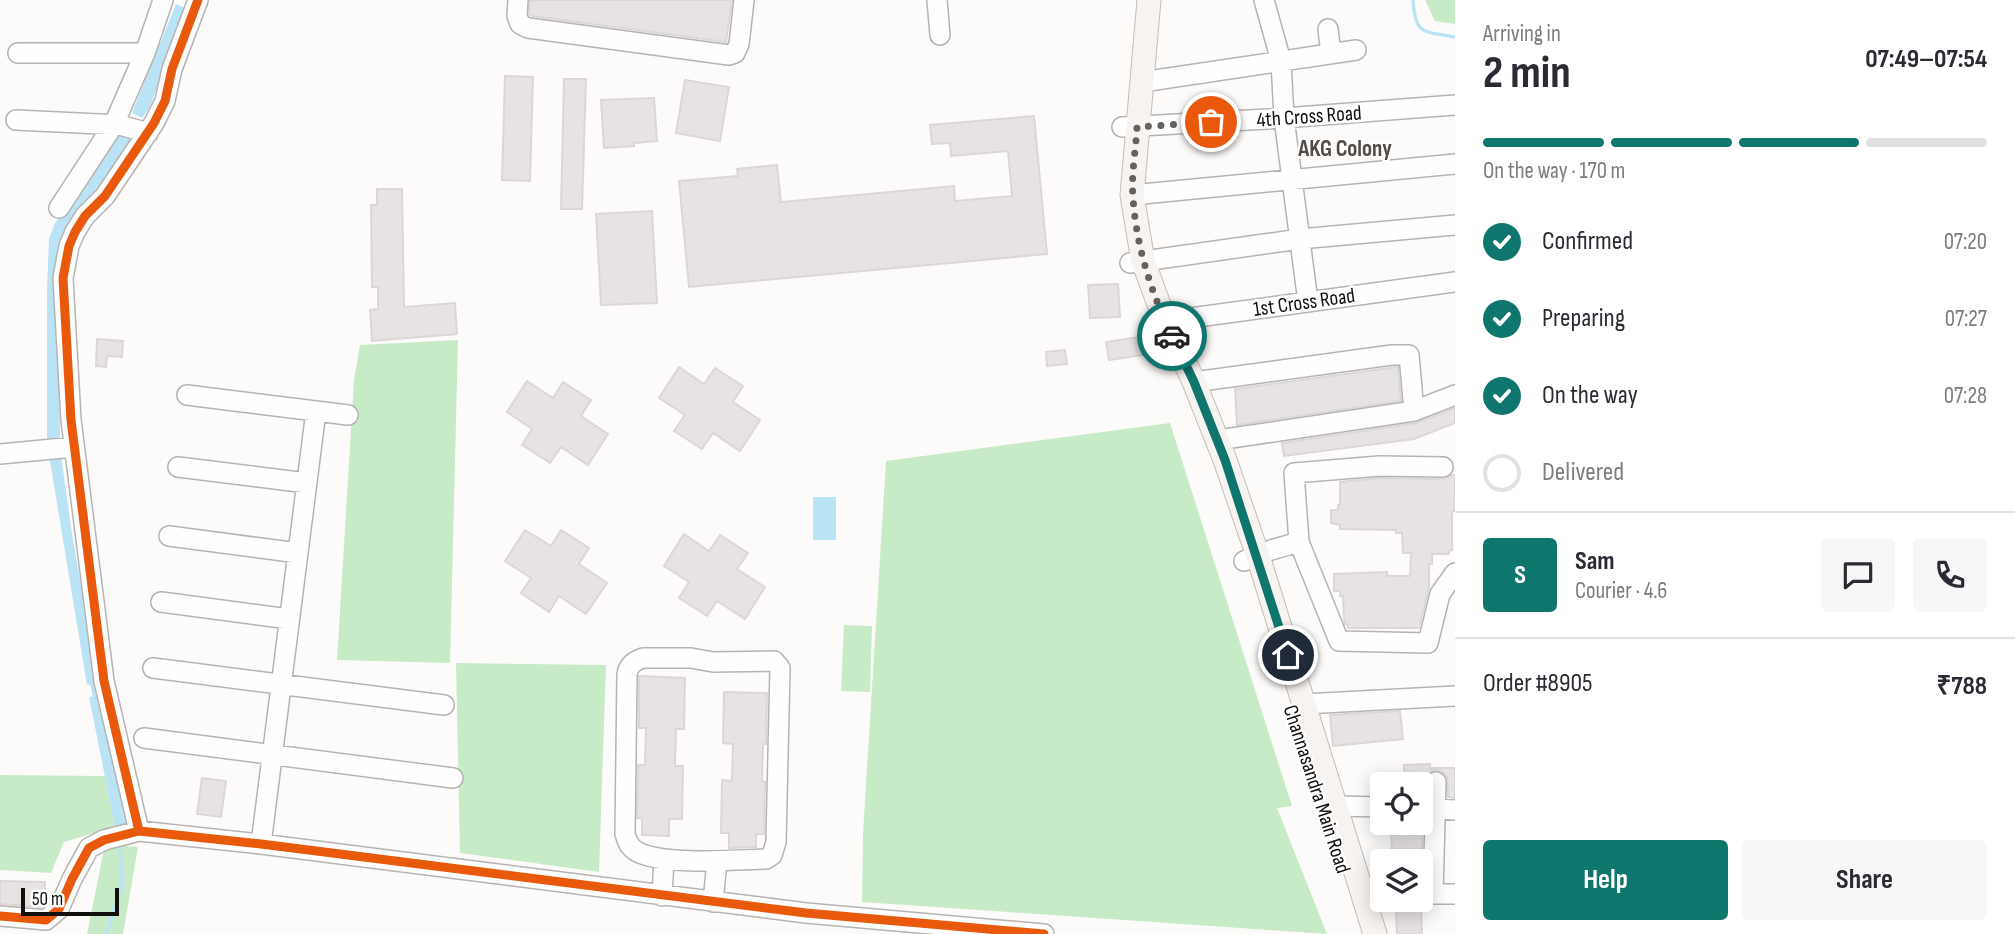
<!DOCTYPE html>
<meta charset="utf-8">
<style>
:root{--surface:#fff;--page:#f7f7f7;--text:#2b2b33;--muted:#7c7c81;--line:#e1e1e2;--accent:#0f766e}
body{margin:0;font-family:"Sofia Sans Condensed",sans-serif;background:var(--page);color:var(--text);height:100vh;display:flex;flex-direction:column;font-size:26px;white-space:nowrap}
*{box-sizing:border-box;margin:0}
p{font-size:23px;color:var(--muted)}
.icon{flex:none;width:38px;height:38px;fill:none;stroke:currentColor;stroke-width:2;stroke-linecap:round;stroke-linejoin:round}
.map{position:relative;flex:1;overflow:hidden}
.side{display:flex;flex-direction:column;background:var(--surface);width:560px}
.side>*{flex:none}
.controls{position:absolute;left:1370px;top:772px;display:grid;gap:14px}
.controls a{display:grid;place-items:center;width:63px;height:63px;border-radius:7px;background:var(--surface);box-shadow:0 4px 18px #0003;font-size:35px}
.scale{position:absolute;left:21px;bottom:18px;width:98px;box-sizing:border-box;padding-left:7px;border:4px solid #110e0c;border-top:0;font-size:19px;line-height:24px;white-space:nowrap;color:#110e0c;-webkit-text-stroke:5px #fff;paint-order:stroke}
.pin{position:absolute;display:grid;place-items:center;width:60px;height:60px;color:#fff;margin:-30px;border:4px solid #fff;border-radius:50%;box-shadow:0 2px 7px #0007}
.courier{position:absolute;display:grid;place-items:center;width:70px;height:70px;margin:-35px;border:5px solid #0f766e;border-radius:50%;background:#fff;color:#222;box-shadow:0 2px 9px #0007}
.headline em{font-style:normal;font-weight:700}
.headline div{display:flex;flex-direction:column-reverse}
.headline{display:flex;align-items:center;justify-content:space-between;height:119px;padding:0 28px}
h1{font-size:46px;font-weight:700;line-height:52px}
.bar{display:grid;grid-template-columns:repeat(4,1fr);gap:10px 7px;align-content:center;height:84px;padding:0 28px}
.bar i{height:9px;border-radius:5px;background:var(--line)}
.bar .selected{background:var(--accent)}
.bar p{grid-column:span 4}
.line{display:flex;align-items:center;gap:18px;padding:0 28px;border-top:2px solid var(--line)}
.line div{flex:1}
.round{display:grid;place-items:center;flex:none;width:74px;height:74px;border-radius:7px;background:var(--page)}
ol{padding:0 28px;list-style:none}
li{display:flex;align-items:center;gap:21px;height:77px}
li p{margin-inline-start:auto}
li .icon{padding:7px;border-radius:50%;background:var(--accent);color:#fff;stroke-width:4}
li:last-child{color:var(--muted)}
li i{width:38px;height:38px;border:4px solid var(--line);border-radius:50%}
.button{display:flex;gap:14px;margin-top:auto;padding:14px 28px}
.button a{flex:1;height:80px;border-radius:7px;background:var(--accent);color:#fff;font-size:28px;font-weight:700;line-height:80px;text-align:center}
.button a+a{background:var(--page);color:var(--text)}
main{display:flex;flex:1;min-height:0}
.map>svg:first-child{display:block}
.green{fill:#c7ebc7}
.water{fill:#bae3f6}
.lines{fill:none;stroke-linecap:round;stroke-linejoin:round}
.stream{stroke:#bae3f6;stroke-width:3.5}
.building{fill:#e6e3e2;stroke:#dad7d6;stroke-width:2}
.minor-casing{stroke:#b6b4b2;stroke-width:22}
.major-casing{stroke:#c3bcb8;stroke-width:25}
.minor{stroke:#fffefe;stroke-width:19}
.major{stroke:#f7f3f1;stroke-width:23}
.cycleway-casing{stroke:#fff;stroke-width:13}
.cycleway{stroke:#e8590c;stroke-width:9}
.done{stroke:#64615f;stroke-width:7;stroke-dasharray:0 12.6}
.route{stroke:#0f766e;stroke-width:9}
.labels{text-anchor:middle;stroke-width:5;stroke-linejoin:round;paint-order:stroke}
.street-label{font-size:21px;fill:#110e0c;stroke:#fff}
.neighbourhood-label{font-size:23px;font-weight:bold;fill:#524a44;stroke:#fff}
</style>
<main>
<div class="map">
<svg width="1455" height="934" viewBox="0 0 1455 934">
<rect width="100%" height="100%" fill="#fdfbf9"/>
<path class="green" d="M 1425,0 L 1455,0 L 1455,24 L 1435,21 Z
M 458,340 L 450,663 L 337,660 L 354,380 L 360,345 Z
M 1170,423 L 1292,806 L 1277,808 L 1327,934 L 862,902 L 863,833 L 886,461 Z
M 844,625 L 872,626 L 870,692 L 841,691 Z
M 456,663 L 606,665 L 599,872 L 460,853 Z
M 0,775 L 105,776 L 115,827 L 64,842 L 51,873 L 0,870 Z
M 105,844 L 138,847 L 123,934 L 87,934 Z"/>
<path class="water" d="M 176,4 L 189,10 L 149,108 L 142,118 L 132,113 Z
M 120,133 L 133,139 L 119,161 L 69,224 L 61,239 L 59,277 L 60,440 L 47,441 L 47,291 L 49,239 L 55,223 Z
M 49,455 L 61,455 L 72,534 L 98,683 L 87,685 Z
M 813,497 L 836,497 L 836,540 L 813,540 Z
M 101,695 L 128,823 L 115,827 L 89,697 Z"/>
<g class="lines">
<path class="stream" d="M 1413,0 C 1415,36 1424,31 1455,37
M 91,679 L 95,699
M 106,934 L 122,887 L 120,844"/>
</g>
<path class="building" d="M 530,0 L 732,0 L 726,42 L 532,16 L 529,14 Z
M 505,76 L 533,77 L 530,181 L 502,180 Z
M 564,79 L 586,79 L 582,209 L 561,209 Z
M 685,80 L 729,87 L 720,141 L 676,133 Z
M 654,98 L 657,141 L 634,143 L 634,146 L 604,148 L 601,100 Z
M 1034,116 L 1047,254 L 689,287 L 679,181 L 738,176 L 737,169 L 777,165 L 781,202 L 954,186 L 955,201 L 1012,196 L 1008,151 L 951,156 L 950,143 L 932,144 L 930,125 Z
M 377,189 L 402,189 L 404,307 L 455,303 L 457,334 L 372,341 L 370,310 L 378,309 L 378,287 L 372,287 L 371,205 L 377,205 Z
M 652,211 L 657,303 L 601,305 L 596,214 Z
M 1118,284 L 1120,317 L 1090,318 L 1088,285 Z
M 1147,336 L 1149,354 L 1109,360 L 1106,342 Z
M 97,339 L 123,341 L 122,357 L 107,356 L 106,367 L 96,366 Z
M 1065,350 L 1067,364 L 1047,366 L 1046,352 Z
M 679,367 L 704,384 L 715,368 L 743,386 L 733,402 L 760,420 L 740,451 L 713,433 L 702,449 L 674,431 L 685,415 L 659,398 Z
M 1398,367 L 1401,401 L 1237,425 L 1235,389 Z
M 527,381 L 553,398 L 563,382 L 591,400 L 581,416 L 608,434 L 588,465 L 561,447 L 550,463 L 522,445 L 532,429 L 507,412 Z
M 1455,408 L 1455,423 L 1414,439 L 1284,456 L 1282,443 L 1416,423 Z
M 1452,475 L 1455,475 L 1455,489 L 1454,511 L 1452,511 L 1452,550 L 1449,551 L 1449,554 L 1432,554 L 1432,564 L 1429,564 L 1429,588 L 1419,628 L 1348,628 L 1348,624 L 1345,624 L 1344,619 L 1343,596 L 1340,596 L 1340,591 L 1334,591 L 1334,574 L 1387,572 L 1387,576 L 1410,576 L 1411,553 L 1403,553 L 1402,533 L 1396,533 L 1396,530 L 1340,529 L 1340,525 L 1331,523 L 1331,510 L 1338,510 L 1338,505 L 1340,505 L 1340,482 L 1380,478 L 1443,479 Z
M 525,530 L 551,546 L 561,530 L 589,548 L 579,564 L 607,583 L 586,614 L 559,596 L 549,612 L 521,593 L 531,578 L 505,561 Z
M 684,534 L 709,551 L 720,535 L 748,553 L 737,569 L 765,587 L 745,619 L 717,601 L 707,616 L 679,598 L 689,582 L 664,566 Z
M 639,676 L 685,678 L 684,729 L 676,729 L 675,766 L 683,766 L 682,819 L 669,819 L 669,836 L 642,835 L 642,818 L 637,818 L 638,765 L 645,765 L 646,728 L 639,728 Z
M 724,692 L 767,693 L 766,744 L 763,744 L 762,781 L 765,782 L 764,834 L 756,834 L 756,847 L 729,848 L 729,833 L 721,833 L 722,780 L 732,781 L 733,744 L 723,743 Z
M 1400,711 L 1403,739 L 1333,746 L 1330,715 Z
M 1430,764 L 1430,768 L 1455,768 L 1455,798 L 1448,797 L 1447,777 L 1443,772 L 1437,770 L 1431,771 L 1425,776 L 1423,796 L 1421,796 L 1421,784 L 1405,784 L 1404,765 Z
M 202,778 L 226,781 L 221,817 L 197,814 Z
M 1391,822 L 1409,822 L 1409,830 L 1422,830 L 1422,861 L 1392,861 Z
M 0,881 L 45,882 L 44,905 L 42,907 L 0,904 Z
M 1396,908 L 1421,908 L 1422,934 L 1397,934 Z"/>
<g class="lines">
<defs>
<path id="minor" d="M 518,0 L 517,16 L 520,24 L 528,28 L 729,55 L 735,53 L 739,44 L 744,0
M 937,0 L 940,35
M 1264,0 L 1281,61 L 1284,118 L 1308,302
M 1328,29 L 1331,53
M 18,53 L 145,53
M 1142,82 L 1356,50
M 16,120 L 120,125 L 148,133
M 1122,127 L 1284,118 L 1455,105
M 1132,195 L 1455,164
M 59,208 L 114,124 L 145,53 L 163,0
M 1130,263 L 1300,239 L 1455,225
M 1154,323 L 1455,282
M 1194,382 L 1392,355 L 1409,355 L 1414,411
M 187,395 L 348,415
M 1218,440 L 1414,411 L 1455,395
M 0,454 L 74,447
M 178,467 L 307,483
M 169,536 L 298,553
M 1299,542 L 1339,641 L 1428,643 L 1440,594 L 1455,573
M 1244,561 L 1271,550 L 1299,542 L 1294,473 L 1380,466 L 1443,467
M 161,602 L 289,619
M 643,658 L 691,658 L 713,662 L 774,661 L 780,668 L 776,842 L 772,855 L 766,859 C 736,860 661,866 636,851 C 629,847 627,841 625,834 L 627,675 C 628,665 634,661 643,658 Z
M 153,668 L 444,705
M 1304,704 L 1455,696
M 144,738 L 453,778
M 1436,782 L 1433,894 L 1455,894
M 1336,806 L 1382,807
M 1421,808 L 1455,810
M 139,831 L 104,681 L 71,420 L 63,278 L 69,246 L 75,232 L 85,216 L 105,196 L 154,123 L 165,101 L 172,69 L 198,0
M 261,844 L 316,411
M 1363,894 L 1382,892
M 662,896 L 664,859
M 713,902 L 717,861
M 0,916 L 46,920 L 59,909 L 72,879 L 89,848 L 104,840 L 139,831 L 261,844 L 806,913 L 1044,934"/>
<path id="major" d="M 1149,0 L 1132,195 L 1143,261 L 1165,321 L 1194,382 L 1225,460 L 1258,556 L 1375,934"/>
</defs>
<use href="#minor" class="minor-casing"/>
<use href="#major" class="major-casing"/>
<use href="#minor" class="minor"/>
<use href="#major" class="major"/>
<defs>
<path id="cycleway" d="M 139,831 L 104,681 L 71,420 L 63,278 L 69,246 L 75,232 L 85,216 L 105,196 L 154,123 L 165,101 L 172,69 L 198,0
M 0,916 L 46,920 L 59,909 L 72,879 L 89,848 L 104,840 L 139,831 L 261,844 L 806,913 L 1044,934"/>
</defs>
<use href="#cycleway" class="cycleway-casing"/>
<use href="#cycleway" class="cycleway"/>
</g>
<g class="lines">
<path class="done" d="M 1172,336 C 1151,292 1136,246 1133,197 C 1131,174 1136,149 1137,127 L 1211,122"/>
<path class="route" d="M 1172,336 L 1194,382 L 1225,460 L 1288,655"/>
</g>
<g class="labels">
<g class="street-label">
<text transform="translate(1309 116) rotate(-4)" y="7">4th Cross Road</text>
<text transform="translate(1304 302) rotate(-8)" y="7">1st Cross Road</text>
<text transform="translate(1317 789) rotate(72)" y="7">Channasandra Main Road</text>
</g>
<g class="neighbourhood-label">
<text x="1345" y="156">AKG Colony</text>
</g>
</g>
</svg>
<div class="controls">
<a><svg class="icon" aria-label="locate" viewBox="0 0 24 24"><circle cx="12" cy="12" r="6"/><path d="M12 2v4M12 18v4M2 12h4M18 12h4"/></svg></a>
<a><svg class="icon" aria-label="layers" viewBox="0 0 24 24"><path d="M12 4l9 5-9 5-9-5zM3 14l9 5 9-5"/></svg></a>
</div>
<div class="scale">50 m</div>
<div class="pin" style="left:1211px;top:122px;background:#ea580c"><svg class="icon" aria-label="bag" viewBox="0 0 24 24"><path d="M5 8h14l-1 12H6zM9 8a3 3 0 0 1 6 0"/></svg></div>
<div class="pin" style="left:1288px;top:655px;background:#1f2937"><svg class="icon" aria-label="home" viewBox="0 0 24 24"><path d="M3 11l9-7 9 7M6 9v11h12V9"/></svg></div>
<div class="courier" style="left:1172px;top:336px"><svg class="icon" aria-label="car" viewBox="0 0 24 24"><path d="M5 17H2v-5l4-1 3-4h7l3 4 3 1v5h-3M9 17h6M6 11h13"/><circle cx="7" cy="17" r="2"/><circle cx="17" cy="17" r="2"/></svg></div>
</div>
<section class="side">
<div class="headline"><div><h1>2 min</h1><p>Arriving in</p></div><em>07:49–07:54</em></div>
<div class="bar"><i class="selected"></i><i class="selected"></i><i class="selected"></i><i></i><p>On the way · 170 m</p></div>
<ol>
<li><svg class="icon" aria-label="check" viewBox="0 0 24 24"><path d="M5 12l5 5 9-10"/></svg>Confirmed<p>07:20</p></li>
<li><svg class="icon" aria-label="check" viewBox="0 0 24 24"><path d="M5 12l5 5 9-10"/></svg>Preparing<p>07:27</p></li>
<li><svg class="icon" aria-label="check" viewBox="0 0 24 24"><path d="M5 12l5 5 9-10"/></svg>On the way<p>07:28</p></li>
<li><i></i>Delivered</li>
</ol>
<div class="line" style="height:126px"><b class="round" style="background:var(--accent);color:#fff">S</b><div><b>Sam</b><p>Courier · 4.6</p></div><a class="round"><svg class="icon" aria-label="chat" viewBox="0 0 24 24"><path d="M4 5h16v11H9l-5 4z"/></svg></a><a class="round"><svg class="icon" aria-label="phone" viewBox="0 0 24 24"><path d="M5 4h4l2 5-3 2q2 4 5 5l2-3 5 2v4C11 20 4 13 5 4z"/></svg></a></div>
<div class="line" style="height:91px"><div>Order #8905</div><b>₹788</b></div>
<div class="button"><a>Help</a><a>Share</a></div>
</section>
</main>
